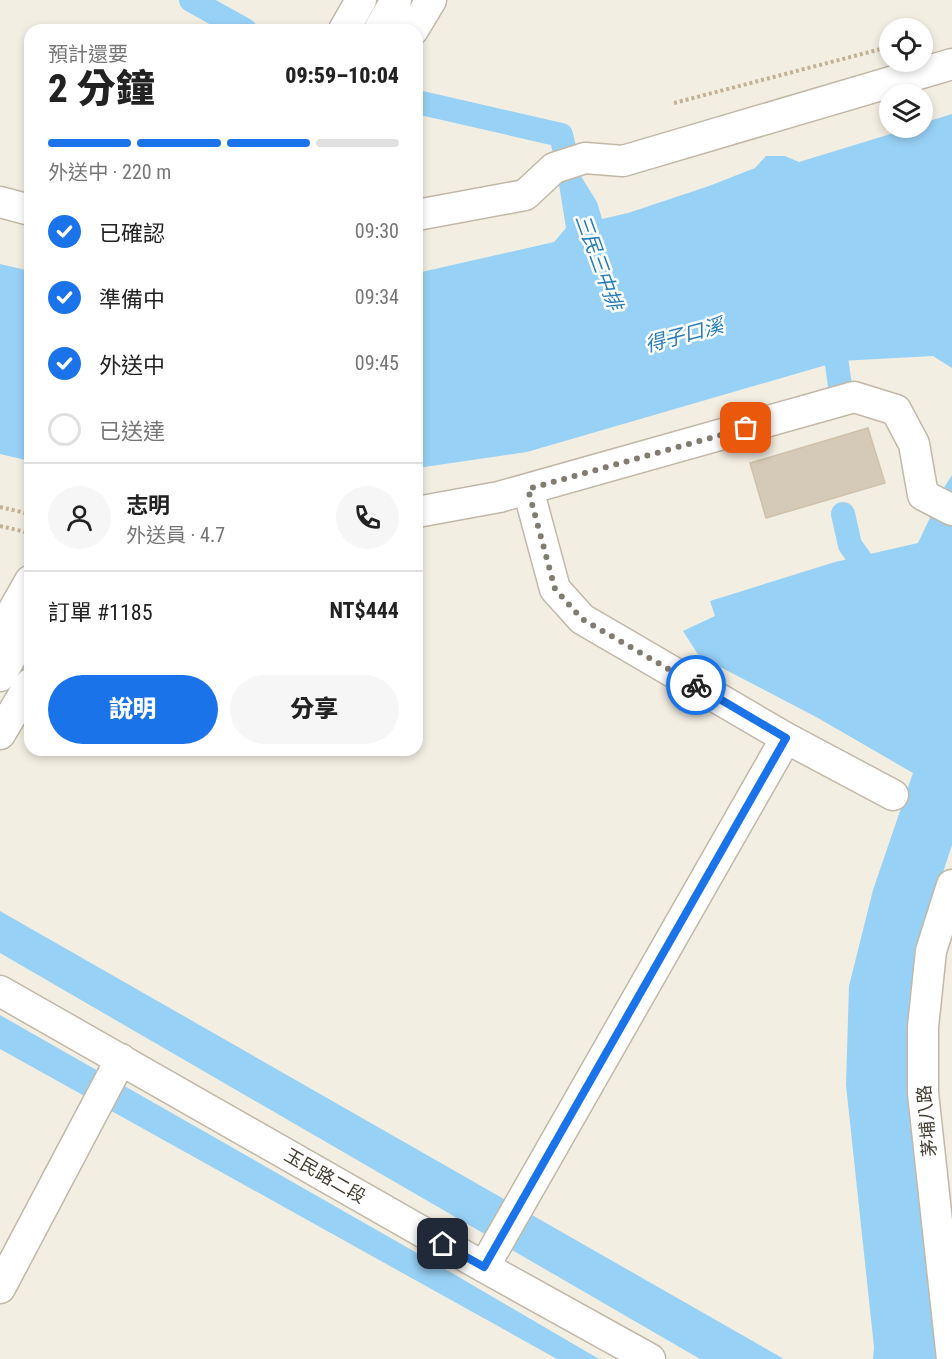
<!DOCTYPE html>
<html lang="zh-TW">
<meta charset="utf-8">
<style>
:root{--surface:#fff;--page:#f6f6f6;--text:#222;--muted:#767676;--line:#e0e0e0;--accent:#1a73e8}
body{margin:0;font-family:"Roboto Condensed","Noto Sans TC",sans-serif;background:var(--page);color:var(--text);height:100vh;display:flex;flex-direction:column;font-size:22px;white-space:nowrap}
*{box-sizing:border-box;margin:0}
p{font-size:20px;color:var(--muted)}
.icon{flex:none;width:33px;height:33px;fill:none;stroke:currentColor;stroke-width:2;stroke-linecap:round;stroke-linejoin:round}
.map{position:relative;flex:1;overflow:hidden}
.panel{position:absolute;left:24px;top:24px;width:399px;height:732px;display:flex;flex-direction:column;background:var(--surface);border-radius:18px;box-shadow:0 3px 9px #0003}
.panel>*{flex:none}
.buttons{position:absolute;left:879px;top:18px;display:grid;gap:12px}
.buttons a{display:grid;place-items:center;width:54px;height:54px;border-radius:50%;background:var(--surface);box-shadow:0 3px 9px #0003;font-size:30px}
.pin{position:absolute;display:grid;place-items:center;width:51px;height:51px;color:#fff;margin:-26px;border-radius:12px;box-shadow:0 3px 9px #0006}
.courier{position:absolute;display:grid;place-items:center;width:60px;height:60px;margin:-30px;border:4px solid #1a73e8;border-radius:50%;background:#fff;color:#222;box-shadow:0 2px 8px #0007}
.headline em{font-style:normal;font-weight:800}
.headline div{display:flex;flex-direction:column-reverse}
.headline{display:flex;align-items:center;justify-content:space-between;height:102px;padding:0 24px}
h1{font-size:39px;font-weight:800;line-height:45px}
.bar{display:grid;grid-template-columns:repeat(4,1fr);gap:9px 6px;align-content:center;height:72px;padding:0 24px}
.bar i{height:8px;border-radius:4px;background:var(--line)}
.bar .active{background:var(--accent)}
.bar p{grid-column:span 4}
.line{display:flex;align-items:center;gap:15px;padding:0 24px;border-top:2px solid var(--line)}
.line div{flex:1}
.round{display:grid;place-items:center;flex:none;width:63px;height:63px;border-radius:32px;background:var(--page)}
ol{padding:0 24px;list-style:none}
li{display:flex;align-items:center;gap:18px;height:66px}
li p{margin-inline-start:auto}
li .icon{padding:6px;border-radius:50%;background:var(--accent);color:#fff;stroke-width:4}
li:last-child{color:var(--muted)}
li i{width:33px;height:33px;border:3px solid var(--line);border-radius:50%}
.cta{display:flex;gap:12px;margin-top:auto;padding:12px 24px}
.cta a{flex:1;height:69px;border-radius:36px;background:var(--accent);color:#fff;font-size:24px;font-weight:800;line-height:69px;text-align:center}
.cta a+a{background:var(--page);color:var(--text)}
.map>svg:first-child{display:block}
.water{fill:#98d1f6}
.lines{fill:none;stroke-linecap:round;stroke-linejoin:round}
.canal{stroke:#98d1f6;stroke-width:24}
.building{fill:#d5c9b7;stroke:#d0c1aa;stroke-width:1.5}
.minor-casing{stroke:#c2b8a7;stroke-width:33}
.path{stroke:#c2b194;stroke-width:4;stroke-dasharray:3 3;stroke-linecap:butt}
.minor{stroke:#fff;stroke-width:30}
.done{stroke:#827b70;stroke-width:6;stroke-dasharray:0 10.8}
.route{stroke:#1a73e8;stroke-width:8}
.labels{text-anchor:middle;stroke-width:5;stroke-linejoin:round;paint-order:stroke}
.street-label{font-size:18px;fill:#453d32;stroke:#fff}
.water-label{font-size:20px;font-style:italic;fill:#247cb8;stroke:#fff}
</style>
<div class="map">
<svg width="952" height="1359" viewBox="0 0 952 1359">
<rect width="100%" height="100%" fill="#f3eee2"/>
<path class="water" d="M 952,114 L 952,368 L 933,356 L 840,361 L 527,452 L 417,468 L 417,273 L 554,242 L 566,228 L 558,178 L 579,173 L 597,202 L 602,219 L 628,213 L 709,186 L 755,168 L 766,156 L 785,156 L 799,162 L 910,128 L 922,128 L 923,123 Z
M 0,264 L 30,271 L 30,461 L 0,454 Z
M 952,475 L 952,845 L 920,942 L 941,1359 L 873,1359 L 874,1347 L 846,1085 L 849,986 L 873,890 L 913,773 L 818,718 L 699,656 L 683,631 L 715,616 L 710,601 L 835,562 L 918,543 L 945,486 Z
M 0,911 L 784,1359 L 700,1359 L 0,953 Z
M 0,1015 L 452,1273 L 599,1359 L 557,1359 L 0,1049 Z"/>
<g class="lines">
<path class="canal" d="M 191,0 L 245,30
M 417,102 L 561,135 L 564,148
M 832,329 L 840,386
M 843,514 L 850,545 L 877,583"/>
</g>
<path class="building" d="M 868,428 L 885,483 L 766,518 L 750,463 Z"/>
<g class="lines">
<defs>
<path id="minor" d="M 344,30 L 361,0
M 379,30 L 396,0
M 413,30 L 431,0
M 0,202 L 30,210
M 417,215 L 525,195 L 554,168 L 585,158 L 623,161 L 952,64
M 417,512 L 499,497 L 854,397 L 896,410 L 914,444 L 923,495 L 952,510
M 0,634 L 30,581
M 0,676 L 30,623
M 0,734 L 30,684
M 786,738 L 893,795
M 0,991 L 484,1267 L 650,1359
M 484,1267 L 786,738 L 582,619 L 555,589 L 528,489
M 0,1288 L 121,1059
M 952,1359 L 923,1093 L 923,1027 L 931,951 L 952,885"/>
</defs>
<use href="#minor" class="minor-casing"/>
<path class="path" d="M 674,103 L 881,49 L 890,49
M 0,507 L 30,514
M 0,526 L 30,533"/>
<use href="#minor" class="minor"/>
</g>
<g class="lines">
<path class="done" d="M 696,685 L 582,619 L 555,589 L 528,489 L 746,428"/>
<path class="route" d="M 443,1244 L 484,1267 L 786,738 L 696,685"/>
</g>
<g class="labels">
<g class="street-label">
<text transform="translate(927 1121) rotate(-95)" y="6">茅埔八路</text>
<text transform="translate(325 1176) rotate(30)" y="6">玉民路二段</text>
</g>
<g class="water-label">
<text transform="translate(599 262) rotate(70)" y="7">三民三中排</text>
<text transform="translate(684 335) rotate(-15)" y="7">得子口溪</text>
</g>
</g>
</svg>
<div class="buttons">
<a><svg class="icon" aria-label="locate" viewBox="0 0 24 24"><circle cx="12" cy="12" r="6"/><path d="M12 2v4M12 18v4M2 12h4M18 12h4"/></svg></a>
<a><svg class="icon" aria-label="layers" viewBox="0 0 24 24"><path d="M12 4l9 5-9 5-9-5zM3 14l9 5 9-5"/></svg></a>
</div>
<div class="pin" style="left:746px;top:428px;background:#ea580c"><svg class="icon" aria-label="bag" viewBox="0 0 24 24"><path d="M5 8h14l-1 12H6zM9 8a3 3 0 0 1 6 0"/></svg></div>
<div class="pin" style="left:443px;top:1244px;background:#1f2937"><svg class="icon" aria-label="home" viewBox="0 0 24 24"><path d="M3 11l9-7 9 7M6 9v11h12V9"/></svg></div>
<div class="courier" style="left:696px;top:685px"><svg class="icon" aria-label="bike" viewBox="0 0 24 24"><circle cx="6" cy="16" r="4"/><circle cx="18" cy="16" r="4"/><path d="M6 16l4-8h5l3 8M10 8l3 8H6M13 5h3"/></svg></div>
<section class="panel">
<div class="headline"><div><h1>2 分鐘</h1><p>預計還要</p></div><em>09:59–10:04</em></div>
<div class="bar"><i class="active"></i><i class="active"></i><i class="active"></i><i></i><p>外送中 · 220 m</p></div>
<ol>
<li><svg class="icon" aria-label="check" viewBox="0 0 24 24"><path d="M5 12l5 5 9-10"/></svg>已確認<p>09:30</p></li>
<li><svg class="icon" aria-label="check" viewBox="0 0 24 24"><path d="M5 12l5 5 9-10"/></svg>準備中<p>09:34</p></li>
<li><svg class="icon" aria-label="check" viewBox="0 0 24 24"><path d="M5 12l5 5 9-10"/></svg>外送中<p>09:45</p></li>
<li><i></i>已送達</li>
</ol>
<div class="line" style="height:108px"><a class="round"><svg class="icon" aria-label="person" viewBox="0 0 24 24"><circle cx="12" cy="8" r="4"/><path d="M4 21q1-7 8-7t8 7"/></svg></a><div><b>志明</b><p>外送員 · 4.7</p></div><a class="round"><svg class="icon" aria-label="phone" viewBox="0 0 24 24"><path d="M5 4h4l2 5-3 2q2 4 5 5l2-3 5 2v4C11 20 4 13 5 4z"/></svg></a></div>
<div class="line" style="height:78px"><div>訂單 #1185</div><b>NT$444</b></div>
<div class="cta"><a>說明</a><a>分享</a></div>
</section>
</div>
